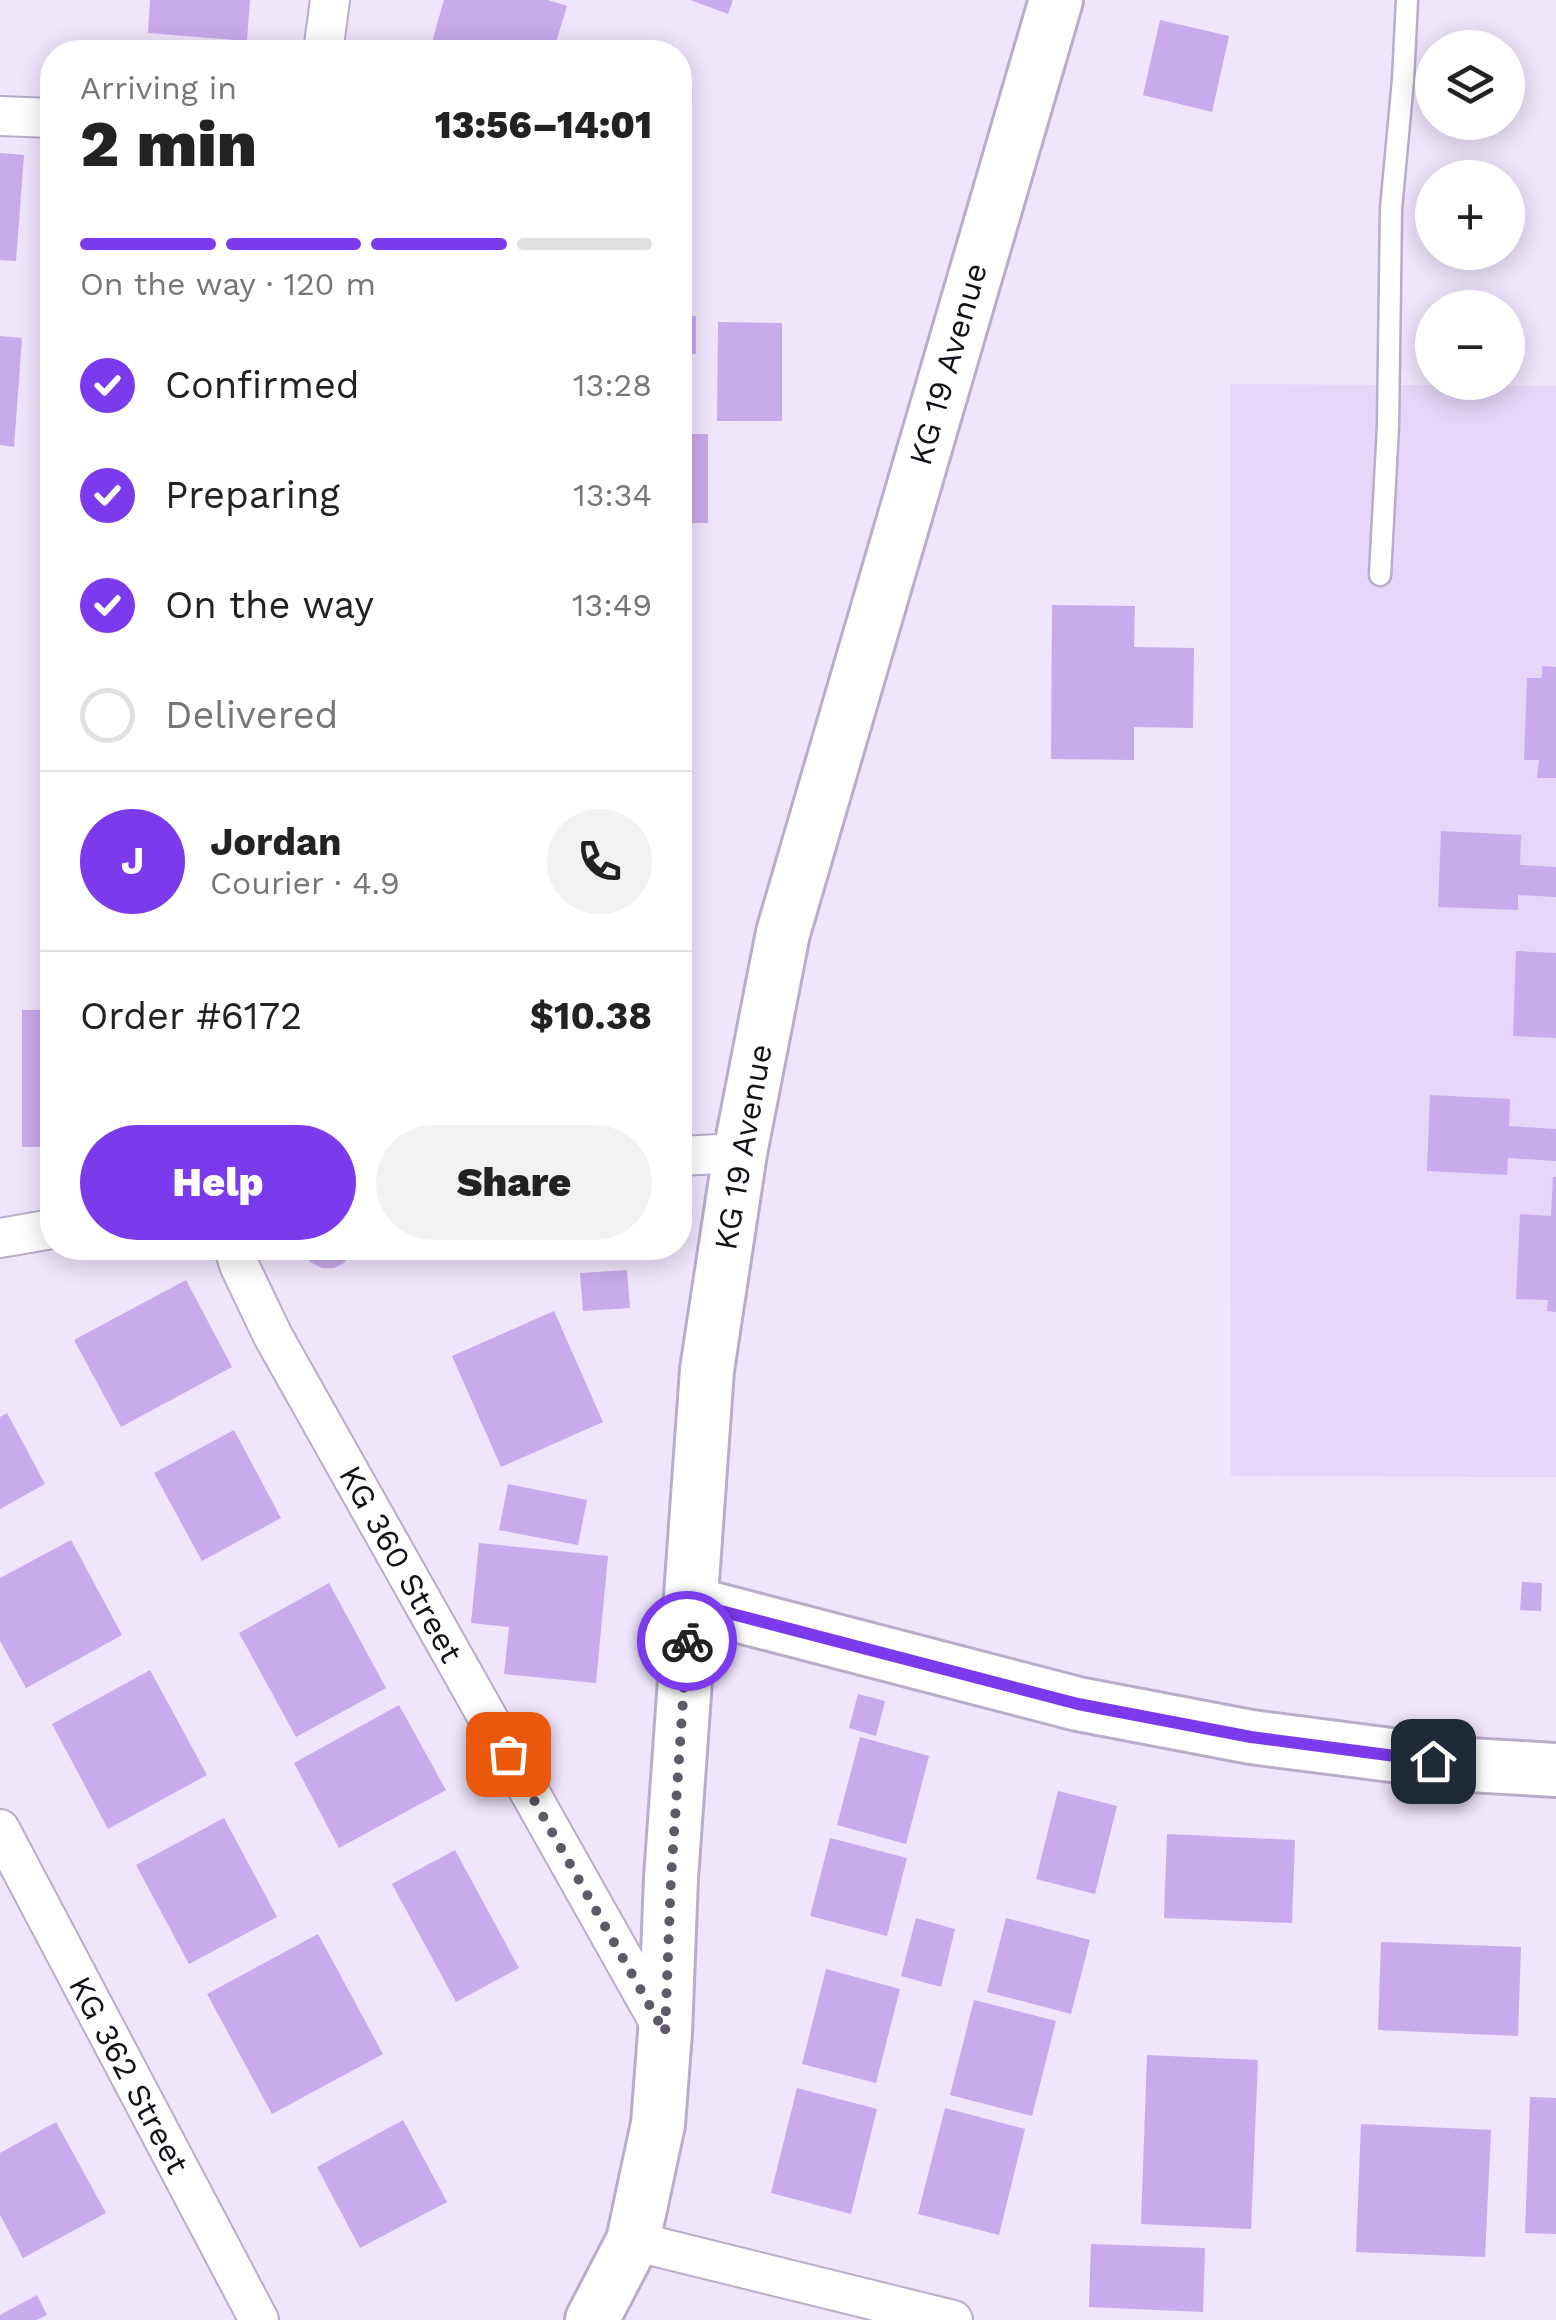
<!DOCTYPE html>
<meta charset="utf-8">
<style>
:root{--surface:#fff;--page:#f2f2f2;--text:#222;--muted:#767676;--line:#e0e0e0;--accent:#7c3aed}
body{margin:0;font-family:"Work Sans",sans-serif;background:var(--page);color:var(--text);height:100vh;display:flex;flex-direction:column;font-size:38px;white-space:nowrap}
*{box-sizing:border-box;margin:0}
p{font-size:32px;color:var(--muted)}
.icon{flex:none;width:55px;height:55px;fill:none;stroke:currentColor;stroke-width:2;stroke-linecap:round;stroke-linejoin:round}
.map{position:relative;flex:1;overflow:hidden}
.sheet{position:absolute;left:40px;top:40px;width:652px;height:1220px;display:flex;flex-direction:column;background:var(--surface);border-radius:40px;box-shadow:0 5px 25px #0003}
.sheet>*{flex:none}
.controls{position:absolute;left:1415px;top:30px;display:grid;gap:20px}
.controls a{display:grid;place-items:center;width:110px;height:110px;border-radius:50%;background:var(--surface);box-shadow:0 5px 25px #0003;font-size:50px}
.pin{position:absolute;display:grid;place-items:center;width:85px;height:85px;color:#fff;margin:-42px;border-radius:20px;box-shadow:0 5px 15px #0006}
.courier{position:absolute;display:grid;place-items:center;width:100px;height:100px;margin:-50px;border:8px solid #7c3aed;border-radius:50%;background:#fff;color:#222;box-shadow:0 2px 12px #0007}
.overview em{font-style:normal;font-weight:800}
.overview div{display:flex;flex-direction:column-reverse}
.overview{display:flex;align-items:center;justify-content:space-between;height:170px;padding:0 40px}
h1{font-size:65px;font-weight:800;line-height:75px}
.bar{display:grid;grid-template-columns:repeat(4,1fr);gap:15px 10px;align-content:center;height:120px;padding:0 40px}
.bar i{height:12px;border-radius:8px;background:var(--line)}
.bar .on{background:var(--accent)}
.bar p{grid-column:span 4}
.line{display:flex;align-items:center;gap:25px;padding:0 40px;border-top:2px solid var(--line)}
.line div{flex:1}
.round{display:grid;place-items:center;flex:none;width:105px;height:105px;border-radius:52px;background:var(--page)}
ol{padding:0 40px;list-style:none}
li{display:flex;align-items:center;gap:30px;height:110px}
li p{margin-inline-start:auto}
li .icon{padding:10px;border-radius:50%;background:var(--accent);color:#fff;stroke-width:4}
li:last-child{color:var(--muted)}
li i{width:55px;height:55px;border:5px solid var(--line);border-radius:50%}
.cta{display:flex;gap:20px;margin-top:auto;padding:20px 40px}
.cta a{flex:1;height:115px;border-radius:60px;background:var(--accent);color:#fff;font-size:40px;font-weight:800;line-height:115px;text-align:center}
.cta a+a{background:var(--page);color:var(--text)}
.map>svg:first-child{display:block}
.built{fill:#e6d6fa}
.building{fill:#c9aaec}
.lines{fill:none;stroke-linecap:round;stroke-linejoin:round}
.lane-casing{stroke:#b9adc9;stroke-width:25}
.street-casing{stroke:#b9adc9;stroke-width:42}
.secondary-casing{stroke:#b9adc9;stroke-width:58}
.lane{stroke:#fff;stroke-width:20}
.street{stroke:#fff;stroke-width:38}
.secondary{stroke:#fff;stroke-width:52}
.done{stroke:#605968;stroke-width:10;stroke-dasharray:0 18}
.route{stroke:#7c3aed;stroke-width:12}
.labels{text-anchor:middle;stroke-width:9;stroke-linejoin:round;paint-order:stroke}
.street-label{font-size:32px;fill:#130e18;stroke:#fff}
</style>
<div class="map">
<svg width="1556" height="2320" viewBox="0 0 1556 2320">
<rect width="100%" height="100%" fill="#efe5fc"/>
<path class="built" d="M 1230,384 L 1556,386 L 1556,1477 L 1231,1476 Z"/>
<path class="building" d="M 150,0 L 250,0 L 247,41 L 148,33 Z
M 444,0 L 548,0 L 567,6 L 553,52 L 429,52 Z
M 690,0 L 733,0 L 728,14 Z
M 1160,20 L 1229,36 L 1212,112 L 1143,95 Z
M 0,153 L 24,155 L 16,261 L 0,260 Z
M 680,316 L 696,316 L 696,354 L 680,354 Z
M 718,322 L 782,323 L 782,421 L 717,421 Z
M 0,336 L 22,338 L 14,447 L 0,445 Z
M 680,434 L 708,434 L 708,523 L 680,523 Z
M 1052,605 L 1135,606 L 1134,647 L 1194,648 L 1193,728 L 1134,727 L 1134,760 L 1051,759 Z
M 1542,666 L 1556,667 L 1556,778 L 1537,778 L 1539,760 L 1524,760 L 1527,678 L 1542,678 Z
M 1441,831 L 1521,835 L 1520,865 L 1556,867 L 1556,897 L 1518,895 L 1518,910 L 1438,907 Z
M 1516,951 L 1556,953 L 1556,1038 L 1513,1036 Z
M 22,1010 L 52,1010 L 52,1147 L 22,1147 Z
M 1430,1095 L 1510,1099 L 1509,1126 L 1556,1129 L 1556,1161 L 1508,1158 L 1507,1175 L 1427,1171 Z
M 1553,1177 L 1556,1177 L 1556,1312 L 1547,1311 L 1548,1300 L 1516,1299 L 1520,1214 L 1551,1216 Z
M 303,1248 L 353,1248 L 351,1254 L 344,1263 L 334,1268 L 322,1268 L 310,1262 Z
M 627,1270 L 630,1308 L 583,1311 L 580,1273 Z
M 186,1280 L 232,1367 L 121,1427 L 74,1340 Z
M 554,1311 L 603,1422 L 501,1467 L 452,1356 Z
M 7,1413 L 45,1484 L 0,1509 L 0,1417 Z
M 234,1430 L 281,1518 L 202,1561 L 154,1473 Z
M 508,1484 L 587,1500 L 578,1545 L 499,1530 Z
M 71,1540 L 122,1635 L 26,1688 L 0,1641 L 0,1578 Z
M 479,1543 L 608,1556 L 596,1683 L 504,1674 L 509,1627 L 471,1623 Z
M 1522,1582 L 1542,1583 L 1541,1611 L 1520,1610 Z
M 329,1583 L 386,1688 L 296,1737 L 239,1633 Z
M 150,1670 L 207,1775 L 108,1829 L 52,1724 Z
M 858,1694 L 885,1701 L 876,1736 L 849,1728 Z
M 399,1705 L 446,1790 L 339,1848 L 294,1763 Z
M 860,1737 L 929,1756 L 906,1844 L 837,1825 Z
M 1058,1791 L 1117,1806 L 1095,1894 L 1036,1879 Z
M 224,1818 L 277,1917 L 189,1964 L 136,1865 Z
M 1167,1834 L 1295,1840 L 1292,1923 L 1164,1918 Z
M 830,1838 L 907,1858 L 887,1936 L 810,1916 Z
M 455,1850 L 519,1968 L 456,2002 L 392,1884 Z
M 916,1918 L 955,1929 L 941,1987 L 901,1976 Z
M 1006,1918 L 1090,1940 L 1071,2014 L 987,1992 Z
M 318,1934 L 383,2054 L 272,2114 L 207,1994 Z
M 1381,1942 L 1521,1947 L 1518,2036 L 1378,2030 Z
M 826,1969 L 900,1989 L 876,2083 L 802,2064 Z
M 974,2000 L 1056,2021 L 1032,2116 L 950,2095 Z
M 1147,2055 L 1258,2060 L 1251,2229 L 1141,2224 Z
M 797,2088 L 877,2109 L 851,2214 L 771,2193 Z
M 1530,2097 L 1556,2098 L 1556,2234 L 1525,2233 Z
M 945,2108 L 1025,2129 L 999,2235 L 918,2214 Z
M 403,2120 L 447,2202 L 360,2248 L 317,2167 Z
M 56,2122 L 106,2213 L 23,2258 L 0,2215 L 0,2153 Z
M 1361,2124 L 1491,2130 L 1485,2257 L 1356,2252 Z
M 1091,2244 L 1205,2248 L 1203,2312 L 1089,2307 Z
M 37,2295 L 47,2315 L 37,2320 L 0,2320 L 0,2315 Z"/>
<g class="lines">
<defs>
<path id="lane" d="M 1380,575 L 1388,426 L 1391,209 L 1403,80 L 1407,0"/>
<path id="street" d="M 323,52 L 330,0
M 0,116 L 52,118
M 680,1156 L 740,1153
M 0,1238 L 52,1229
M 234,1248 L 239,1265 L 273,1336 L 664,2031
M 0,1829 L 259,2320
M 633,2241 L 953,2320"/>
<path id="secondary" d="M 690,1603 L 1078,1704 L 1251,1737 L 1469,1765 L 1556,1770
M 592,2320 L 633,2241 L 658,2124 L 665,2033 L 671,1878 L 707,1370 L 740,1153 L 783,933 L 1056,0"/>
</defs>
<use href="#lane" class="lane-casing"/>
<use href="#street" class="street-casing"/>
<use href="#secondary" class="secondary-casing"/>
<use href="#lane" class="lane"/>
<use href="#street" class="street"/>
<use href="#secondary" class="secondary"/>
</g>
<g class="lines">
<path class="done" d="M 508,1754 L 665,2033 L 671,1878 L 687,1641"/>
<path class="route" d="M 687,1641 L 690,1603 L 1078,1704 L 1251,1737 L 1433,1761"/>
</g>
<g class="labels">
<g class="street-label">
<text transform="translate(948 364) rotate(-74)" y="11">KG 19 Avenue</text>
<text transform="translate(743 1147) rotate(-80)" y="11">KG 19 Avenue</text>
<text transform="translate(401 1564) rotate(61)" y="11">KG 360 Street</text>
<text transform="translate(129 2075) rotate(62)" y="11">KG 362 Street</text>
</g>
</g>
</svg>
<div class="controls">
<a><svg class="icon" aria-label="layers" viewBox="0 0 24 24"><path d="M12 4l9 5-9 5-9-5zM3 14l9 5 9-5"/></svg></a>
<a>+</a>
<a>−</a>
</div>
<div class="pin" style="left:508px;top:1754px;background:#ea580c"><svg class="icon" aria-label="bag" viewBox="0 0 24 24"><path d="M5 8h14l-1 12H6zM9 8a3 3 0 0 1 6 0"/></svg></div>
<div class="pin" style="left:1433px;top:1761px;background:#1f2937"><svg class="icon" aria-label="home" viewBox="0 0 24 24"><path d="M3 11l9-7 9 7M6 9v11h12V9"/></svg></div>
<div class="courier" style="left:687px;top:1641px"><svg class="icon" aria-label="bike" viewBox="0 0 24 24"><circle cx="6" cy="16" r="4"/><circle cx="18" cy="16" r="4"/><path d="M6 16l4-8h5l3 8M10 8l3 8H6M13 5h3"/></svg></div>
<section class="sheet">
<div class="overview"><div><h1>2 min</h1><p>Arriving in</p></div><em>13:56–14:01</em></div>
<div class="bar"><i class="on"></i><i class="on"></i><i class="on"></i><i></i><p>On the way · 120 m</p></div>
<ol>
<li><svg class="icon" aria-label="check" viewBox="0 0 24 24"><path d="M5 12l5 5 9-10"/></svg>Confirmed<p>13:28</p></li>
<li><svg class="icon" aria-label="check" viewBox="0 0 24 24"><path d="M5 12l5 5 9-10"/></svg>Preparing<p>13:34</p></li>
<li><svg class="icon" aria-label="check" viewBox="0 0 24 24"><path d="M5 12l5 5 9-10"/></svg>On the way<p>13:49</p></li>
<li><i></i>Delivered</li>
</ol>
<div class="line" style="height:180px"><b class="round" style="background:var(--accent);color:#fff">J</b><div><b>Jordan</b><p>Courier · 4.9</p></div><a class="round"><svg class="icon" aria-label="phone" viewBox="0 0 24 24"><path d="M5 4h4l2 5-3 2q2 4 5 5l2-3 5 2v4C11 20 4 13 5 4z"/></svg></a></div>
<div class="line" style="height:130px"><div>Order #6172</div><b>$10.38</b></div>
<div class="cta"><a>Help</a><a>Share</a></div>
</section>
</div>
